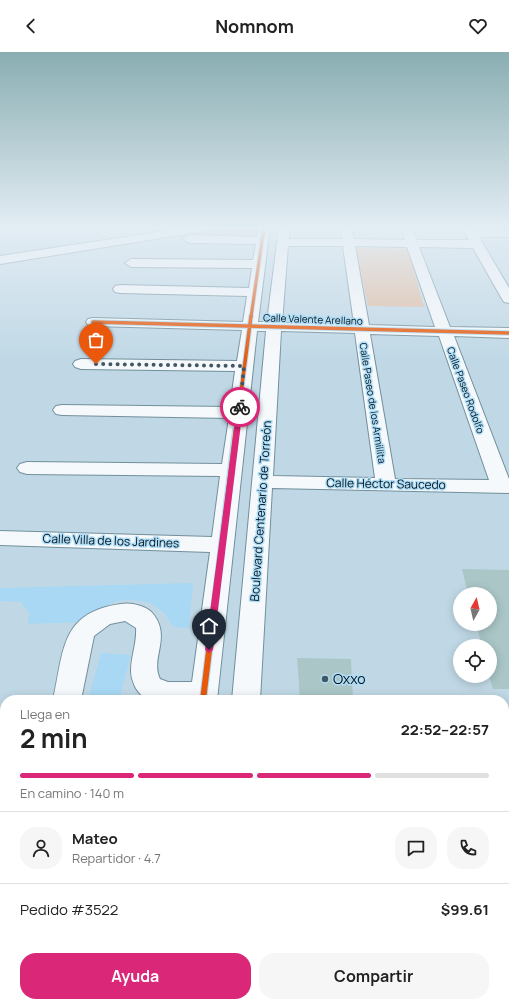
<!DOCTYPE html>
<html lang="es">
<meta charset="utf-8">
<style>
:root{--surface:#fff;--page:#f6f6f6;--text:#222;--muted:#767676;--line:#e0e0e0;--accent:#db2777}
body{margin:0;font-family:Manrope,sans-serif;background:var(--page);color:var(--text);height:100vh;display:flex;flex-direction:column;font-size:15px;white-space:nowrap}
*{box-sizing:border-box;margin:0}
p{font-size:13px;color:var(--muted)}
.icon{flex:none;width:22px;height:22px;fill:none;stroke:currentColor;stroke-width:2;stroke-linecap:round;stroke-linejoin:round}
.map{position:relative;flex:1;overflow:hidden}
.drawer{position:absolute;left:0px;top:643px;width:509px;height:312px;display:flex;flex-direction:column;background:var(--surface);border-radius:16px 16px 0 0;box-shadow:0 2px 10px #0003}
.drawer>*{flex:none}
.needle{width:26px;rotate:8deg}
.controls{position:absolute;left:453px;top:535px;display:grid;gap:8px}
.controls a{display:grid;place-items:center;width:44px;height:44px;border-radius:50%;background:var(--surface);box-shadow:0 2px 10px #0003;font-size:20px}
.pin{position:absolute;display:grid;place-items:center;width:34px;height:34px;color:#fff;margin:-41px -17px;border-radius:50% 50% 50% 0;rotate:-45deg;box-shadow:0 0 4px #0007}
.pin .icon{rotate:45deg}
.courier{position:absolute;display:grid;place-items:center;width:40px;height:40px;margin:-20px;border:3px solid #db2777;border-radius:50%;background:#fff;color:#222;box-shadow:0 1px 5px #0007}
.head em{font-style:normal;font-weight:700}
.head div{display:flex;flex-direction:column-reverse}
.head{display:flex;align-items:center;justify-content:space-between;height:68px;padding:0 20px}
h1{font-size:26px;font-weight:700;line-height:30px}
.bar{display:grid;grid-template-columns:repeat(4,1fr);gap:6px 4px;align-content:center;height:48px;padding:0 20px}
.bar i{height:5px;border-radius:3px;background:var(--line)}
.bar .selected{background:var(--accent)}
.bar p{grid-column:span 4}
.line{display:flex;align-items:center;gap:10px;padding:0 20px;border-top:1px solid var(--line)}
.line div{flex:1}
.round{display:grid;place-items:center;flex:none;width:42px;height:42px;border-radius:16px;background:var(--page)}
.cta{display:flex;gap:8px;margin-top:auto;padding:8px 20px}
.cta a{flex:1;height:46px;border-radius:16px;background:var(--accent);color:#fff;font-size:16px;font-weight:700;line-height:46px;text-align:center}
.cta a+a{background:var(--page);color:var(--text)}
header{display:flex;justify-content:space-between;align-items:center;height:52px;padding:0 20px;background:var(--surface);font-size:18px;font-weight:700}
.map>svg:first-child{display:block}
.built{fill:#a8d8f3}
.green{fill:#dfbba3}
.building{fill:#aac6c7}
.lines{fill:none;stroke-linecap:round;stroke-linejoin:round}
.minor-casing{stroke:#718f9c;stroke-width:2}
.major-casing{stroke:#718f9c;stroke-width:2}
.minor{fill:#f6f9fb;fill-rule:evenodd}
.major{fill:#f6f9fb;fill-rule:evenodd}
.cycleway-far3-casing{stroke:#b0ddf6;stroke-width:4.5}
.cycleway-far2-casing{stroke:#b0ddf6;stroke-width:5.5}
.cycleway-far1-casing{stroke:#b0ddf6;stroke-width:8}
.cycleway-casing{stroke:#b0ddf6;stroke-width:8}
.cycleway-far3{stroke:#e8590c;stroke-width:3}
.cycleway-far2{stroke:#e8590c;stroke-width:3.5}
.cycleway-far1{stroke:#e8590c;stroke-width:5}
.cycleway{stroke:#e8590c;stroke-width:6}
.route{fill:#db2777}
.done{stroke:#435763;stroke-width:4;stroke-dasharray:0 7.2}
.poi-dot{fill:#435763;stroke:#b0ddf6;stroke-width:1.5}
.labels{text-anchor:middle;stroke-width:3;stroke-linejoin:round;paint-order:stroke}
.far-street-label{font-size:10px;fill:#00121d;stroke:#b0ddf6}
.street-label{font-size:12px;fill:#00121d;stroke:#b0ddf6}
.near-poi-label{font-size:14px;fill:#00121d;stroke:#b0ddf6;text-anchor:start}
</style>
<header><svg class="icon" aria-label="back" viewBox="0 0 24 24"><path d="M15 5l-7 7 7 7"/></svg>Nomnom<svg class="icon" aria-label="heart" viewBox="0 0 24 24"><path d="M12 20l-8-8c-3-5 5-10 8-4 3-6 11-1 8 4z"/></svg></header>
<div class="map">
<svg width="509" height="955" viewBox="0 0 509 955">
<rect width="100%" height="100%" fill="#c0d8e6"/>
<path class="built" d="M 193,531 L 189,576 L 173,575 L 165,562 L 151,551 L 133,548 L 116,549 L 101,557 L 88,570 L 28,572 L 29,561 L 21,550 L 0,549 L 0,536 Z
M 101,601 L 131,603 L 119,648 L 88,648 Z"/>
<path class="green" d="M 234,175 L 256,175 L 255,187 L 173,185 Z
M 355,196 L 408,197 L 424,255 L 368,254 Z"/>
<path class="building" d="M 462,517 L 509,518 L 509,637 L 493,637 L 490,627 L 490,594 L 482,594 L 476,572 L 490,572 L 490,542 L 468,542 Z
M 297,606 L 351,607 L 353,648 L 300,648 Z"/>
<g class="lines">
<defs>
<path id="minor" d="M 191,175 L 217,175 L 211,178 L 0,212 L 0,204 Z
M 259,175 L 270,175 L 258,270 L 267,270 L 279,175 L 289,175 L 289,187 L 342,187 L 341,175 L 351,175 L 354,187 L 405,188 L 401,175 L 411,175 L 417,188 L 469,188 L 462,175 L 472,175 L 475,179 L 509,179 L 509,185 L 479,185 L 509,236 L 509,251 L 504,250 L 502,247 L 473,196 L 419,195 L 450,275 L 509,276 L 509,286 L 454,284 L 509,427 L 509,441 L 272,436 L 260,648 L 232,648 L 266,279 L 257,279 L 217,648 C 201,648 156,652 144,645 C 136,640 131,628 131,619 C 131,604 137,591 136,576 L 125,569 L 110,572 L 94,584 L 81,648 L 53,648 C 64,599 60,560 121,552 C 131,550 148,554 154,563 C 171,586 150,607 160,627 L 168,630 L 192,630 L 210,500 L 0,493 L 0,479 L 212,485 L 220,424 L 27,422 L 20,420 L 17,416 L 20,412 L 27,410 L 222,412 L 229,366 L 62,363 L 56,362 L 53,358 L 56,354 L 62,353 L 230,355 L 235,319 L 81,317 L 75,315 L 73,312 L 75,309 L 81,307 L 237,309 L 242,278 L 93,274 L 88,273 L 86,270 L 88,267 L 93,266 L 243,270 L 247,244 L 120,241 L 115,240 L 113,237 L 115,234 L 120,233 L 249,236 L 252,216 L 131,215 L 125,211 L 131,207 L 253,208 L 256,192 L 189,191 L 183,187 L 189,183 L 257,185 ZM 288,194 L 343,194 L 354,272 L 282,271 ZM 355,194 L 407,195 L 435,275 L 369,273 ZM 281,279 L 355,281 L 375,426 L 273,424 ZM 370,282 L 439,284 L 489,428 L 395,427 Z
M 504,669 L 509,669 L 509,693 L 504,693 Z
M 145,950 L 183,950 L 182,955 L 144,955 Z
M 203,950 L 241,950 L 240,955 L 202,955 Z"/>
<path id="major" d="M 504,734 L 509,734 L 509,762 L 504,762 Z
M 0,743 L 5,743 L 5,773 L 0,773 Z
M 504,777 L 509,777 L 509,809 L 504,809 Z
M 5,786 L 5,818 L 0,819 L 0,787 Z"/>
</defs>
<use href="#minor" class="minor-casing"/>
<use href="#major" class="major-casing"/>
<use href="#minor" class="minor"/>
<use href="#major" class="major"/>
<defs>
<path id="cycleway-far3" d="M 251,265 L 264,175"/>
<path id="cycleway-far2" d="M 93,270 L 509,281
M 236,379 L 251,264"/>
<path id="cycleway-far1" d="M 218,526 L 236,378"/>
<path id="cycleway" d="M 203,648 L 218,525"/>
</defs>
<use href="#cycleway-far3" class="cycleway-far3-casing"/>
<use href="#cycleway-far2" class="cycleway-far2-casing"/>
<use href="#cycleway-far1" class="cycleway-far1-casing"/>
<use href="#cycleway" class="cycleway-casing"/>
<use href="#cycleway-far3" class="cycleway-far3"/>
<use href="#cycleway-far2" class="cycleway-far2"/>
<use href="#cycleway-far1" class="cycleway-far1"/>
<use href="#cycleway" class="cycleway"/>
</g>
<linearGradient id="sky" x2="0" y2="1"><stop stop-color="#89aeb2"/><stop offset="0.57" stop-color="#e3edf4"/><stop offset="1" stop-color="#e3edf4" stop-opacity="0"/></linearGradient>
<rect width="509" height="308" fill="url(#sky)"/>
<path class="route" d="M 240,353 L 243,355 L 213,598 L 209,601 L 205,598 L 237,355 Z"/>
<g class="lines">
<path class="done" d="M 96,312 L 244,314 L 240,355"/>
</g>
<circle class="poi-dot" cx="325" cy="627" r="4"/>
<g class="labels">
<g class="far-street-label">
<text transform="translate(313 267) rotate(2)" y="4">Calle Valente Arellano</text>
<text transform="translate(466 338) rotate(70)" y="4">Calle Paseo Rodolfo</text>
<text transform="translate(373 351) rotate(81)" y="4">Calle Paseo de los Armillita</text>
</g>
<g class="street-label">
<text transform="translate(386 432) rotate(1)" y="4">Calle Héctor Saucedo</text>
<text transform="translate(261 459) rotate(-86)" y="4">Boulevard Centenario de Torreón</text>
<text transform="translate(111 489) rotate(2)" y="4">Calle Villa de los Jardines</text>
</g>
<g class="near-poi-label">
<text x="333" y="632">Oxxo</text>
</g>
</g>
</svg>
<div class="controls">
<a><svg class="needle" viewBox="-14 -14 28 28"><path d="M0-13l5 13h-10z" fill="#e53935"/><path d="M0 13l5-13h-10z" fill="#767676"/></svg></a>
<a><svg class="icon" aria-label="locate" viewBox="0 0 24 24"><circle cx="12" cy="12" r="6"/><path d="M12 2v4M12 18v4M2 12h4M18 12h4"/></svg></a>
</div>
<div class="pin" style="left:96px;top:312px;background:#ea580c"><svg class="icon" aria-label="bag" viewBox="0 0 24 24"><path d="M5 8h14l-1 12H6zM9 8a3 3 0 0 1 6 0"/></svg></div>
<div class="pin" style="left:209px;top:598px;background:#1f2937"><svg class="icon" aria-label="home" viewBox="0 0 24 24"><path d="M3 11l9-7 9 7M6 9v11h12V9"/></svg></div>
<div class="courier" style="left:240px;top:355px"><svg class="icon" aria-label="bike" viewBox="0 0 24 24"><circle cx="6" cy="16" r="4"/><circle cx="18" cy="16" r="4"/><path d="M6 16l4-8h5l3 8M10 8l3 8H6M13 5h3"/></svg></div>
<section class="drawer">
<div class="head"><div><h1>2 min</h1><p>Llega en</p></div><em>22:52–22:57</em></div>
<div class="bar"><i class="selected"></i><i class="selected"></i><i class="selected"></i><i></i><p>En camino · 140 m</p></div>
<div class="line" style="height:72px"><a class="round"><svg class="icon" aria-label="person" viewBox="0 0 24 24"><circle cx="12" cy="8" r="4"/><path d="M4 21q1-7 8-7t8 7"/></svg></a><div><b>Mateo</b><p>Repartidor · 4.7</p></div><a class="round"><svg class="icon" aria-label="chat" viewBox="0 0 24 24"><path d="M4 5h16v11H9l-5 4z"/></svg></a><a class="round"><svg class="icon" aria-label="phone" viewBox="0 0 24 24"><path d="M5 4h4l2 5-3 2q2 4 5 5l2-3 5 2v4C11 20 4 13 5 4z"/></svg></a></div>
<div class="line" style="height:52px"><div>Pedido #3522</div><b>$99.61</b></div>
<div class="cta"><a>Ayuda</a><a>Compartir</a></div>
</section>
</div>
